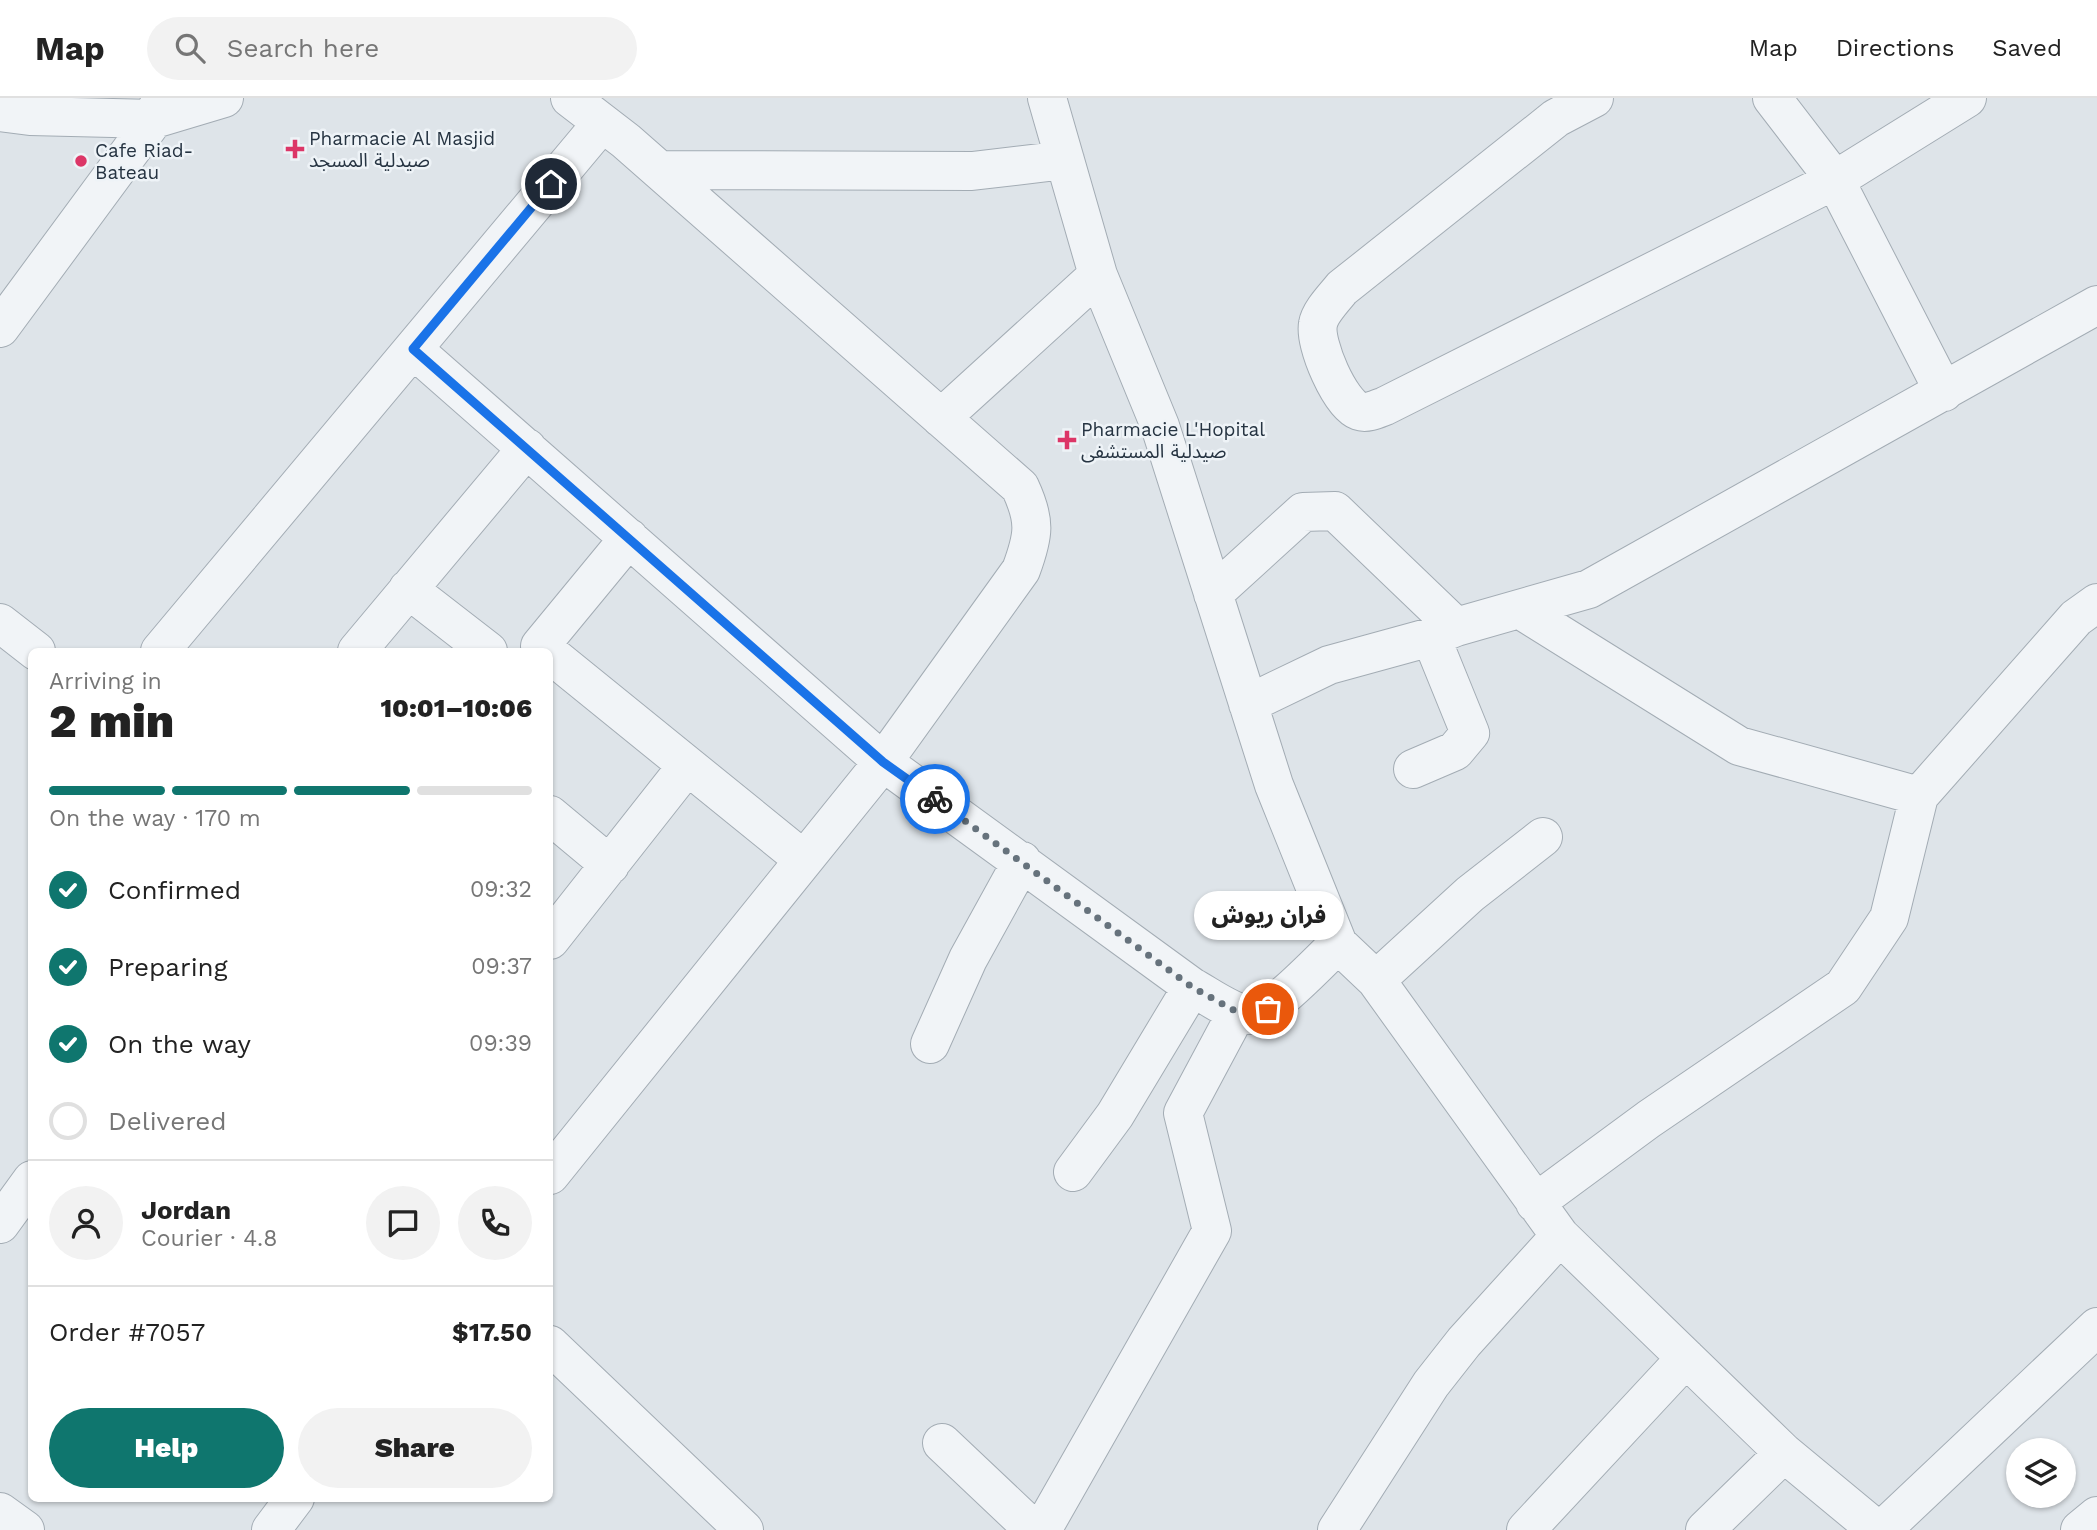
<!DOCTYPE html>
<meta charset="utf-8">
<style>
:root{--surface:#fff;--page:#f2f2f2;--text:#222;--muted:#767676;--line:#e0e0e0;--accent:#0f766e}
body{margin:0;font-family:"Work Sans","Noto Sans Arabic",sans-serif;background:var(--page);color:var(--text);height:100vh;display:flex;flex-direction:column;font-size:26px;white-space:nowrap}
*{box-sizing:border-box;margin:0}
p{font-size:23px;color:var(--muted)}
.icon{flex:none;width:38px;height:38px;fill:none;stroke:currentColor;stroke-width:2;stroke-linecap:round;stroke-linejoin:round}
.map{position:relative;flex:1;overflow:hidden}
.side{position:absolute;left:28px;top:550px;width:525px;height:854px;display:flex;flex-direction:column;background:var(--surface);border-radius:10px;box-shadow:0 2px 5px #0004}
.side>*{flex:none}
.buttons{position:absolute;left:2006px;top:1340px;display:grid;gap:14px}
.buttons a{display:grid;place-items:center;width:70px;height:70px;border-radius:50%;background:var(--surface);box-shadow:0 2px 5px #0004;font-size:35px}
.pin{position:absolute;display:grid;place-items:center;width:60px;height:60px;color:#fff;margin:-30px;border:4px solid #fff;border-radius:50%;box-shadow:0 2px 7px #0007}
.courier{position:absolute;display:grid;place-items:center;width:70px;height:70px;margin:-35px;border:5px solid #1a73e8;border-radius:50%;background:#fff;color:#222;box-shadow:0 2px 9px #0007}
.bubble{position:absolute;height:49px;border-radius:24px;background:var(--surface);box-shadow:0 2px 5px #0004;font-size:23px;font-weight:800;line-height:49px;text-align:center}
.overview em{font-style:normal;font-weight:800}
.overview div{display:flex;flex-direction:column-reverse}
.overview{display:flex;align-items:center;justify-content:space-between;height:119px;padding:0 21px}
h1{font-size:46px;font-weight:800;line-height:52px}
.bar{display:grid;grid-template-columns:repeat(4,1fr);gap:10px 7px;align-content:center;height:84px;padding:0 21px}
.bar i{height:9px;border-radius:5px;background:var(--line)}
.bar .on{background:var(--accent)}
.bar p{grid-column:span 4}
.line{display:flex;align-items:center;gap:18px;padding:0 21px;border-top:2px solid var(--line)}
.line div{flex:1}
.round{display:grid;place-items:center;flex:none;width:74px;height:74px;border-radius:37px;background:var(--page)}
ol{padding:0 21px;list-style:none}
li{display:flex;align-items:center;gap:21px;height:77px}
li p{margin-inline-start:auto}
li .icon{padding:7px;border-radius:50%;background:var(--accent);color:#fff;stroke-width:4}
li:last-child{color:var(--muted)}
li i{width:38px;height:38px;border:4px solid var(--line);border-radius:50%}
.button{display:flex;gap:14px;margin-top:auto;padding:14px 21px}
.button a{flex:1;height:80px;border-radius:42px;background:var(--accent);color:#fff;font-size:28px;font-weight:800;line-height:80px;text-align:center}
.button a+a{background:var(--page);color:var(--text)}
header{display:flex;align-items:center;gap:42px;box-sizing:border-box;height:98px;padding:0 35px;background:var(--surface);border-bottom:2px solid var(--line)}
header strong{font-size:33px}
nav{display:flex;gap:38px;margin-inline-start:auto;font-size:24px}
.search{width:490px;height:63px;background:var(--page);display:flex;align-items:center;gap:18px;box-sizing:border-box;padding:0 24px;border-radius:38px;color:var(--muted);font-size:26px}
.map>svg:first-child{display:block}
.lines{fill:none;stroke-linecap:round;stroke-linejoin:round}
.minor-casing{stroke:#a3acb4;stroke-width:40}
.minor{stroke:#f1f4f7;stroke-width:38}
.done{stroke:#66727c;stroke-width:7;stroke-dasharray:0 12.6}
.route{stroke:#1a73e8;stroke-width:9}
.poi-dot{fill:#dc3667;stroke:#eef3f7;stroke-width:2.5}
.labels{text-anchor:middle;stroke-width:5;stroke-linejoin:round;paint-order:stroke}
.poi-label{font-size:19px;fill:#263442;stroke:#eef3f7;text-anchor:start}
</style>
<header>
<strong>Map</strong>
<div class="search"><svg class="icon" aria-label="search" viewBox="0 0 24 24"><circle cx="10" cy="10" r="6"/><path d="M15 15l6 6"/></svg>Search here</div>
<nav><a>Map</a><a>Directions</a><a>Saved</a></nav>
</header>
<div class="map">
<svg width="2097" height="1432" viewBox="0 0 2097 1432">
<rect width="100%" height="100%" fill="#dee4e9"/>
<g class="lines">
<defs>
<path id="minor" d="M 1047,0 L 1098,177 L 1160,328 L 1274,687 L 1338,846 L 1376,882 L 1560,1138 L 1784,1355 L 1877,1432
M 1594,0 L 1556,20 L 1342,190 C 1334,200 1320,214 1318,226 C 1314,246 1340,306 1359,313 C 1367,316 1377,311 1385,308 L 1835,82 L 1967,0
M 1772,0 L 1835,82 L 1944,294
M 0,14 L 30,18 L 154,21 L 224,0
M 659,72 L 972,73 L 1065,62
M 0,230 L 154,21 L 161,0
M 413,251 L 883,664 L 1192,889 C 1207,897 1234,917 1251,917 C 1269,918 1323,860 1338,846
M 941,320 L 1098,177
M 408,491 L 488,553
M 1213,496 L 1303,414 L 1335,413 L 1456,529
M 1521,512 L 1739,648 L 1919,698
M 0,525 L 36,553
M 540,548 L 629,440
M 160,553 L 602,25
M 357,553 L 527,350
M 550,556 L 804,762
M 1248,606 L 1329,567 L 1431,539 L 1456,529 L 1589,491 L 2097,207
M 1413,671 L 1455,653 L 1470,635 L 1431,539
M 550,717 L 610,767
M 550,842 L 687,668
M 1376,882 L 1470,796 L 1543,739
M 930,946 L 968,861 L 1022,763
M 1073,1074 L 1115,1017 L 1192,889
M 550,1077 L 883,664 L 1021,472 C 1034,437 1036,423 1020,389 L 626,43 L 570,0
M 1535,1105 L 1649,1021 L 1843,889 L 1889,820 L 1919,698 L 2076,520 L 2097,505
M 0,1126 L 32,1082
M 550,1247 L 744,1432
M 942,1345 L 1034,1432
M 0,1414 L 25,1432
M 271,1432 L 295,1400
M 1042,1432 L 1212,1133 L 1183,1015 L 1237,914
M 1337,1432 L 1431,1286 L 1464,1244 L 1560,1138
M 1526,1432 L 1686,1260
M 1705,1432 L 1784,1355
M 1882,1432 L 2097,1229
M 2080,1432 L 2097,1418"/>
</defs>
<use href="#minor" class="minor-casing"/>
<use href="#minor" class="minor"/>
</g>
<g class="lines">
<path class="done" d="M 935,701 L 1192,889 L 1237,914 L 1252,918 L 1268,911"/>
<path class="route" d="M 551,86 L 413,251 L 883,664 L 935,701"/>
</g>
<g class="poi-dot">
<path d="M291.5 40.5h7v7h7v7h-7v7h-7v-7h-7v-7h7z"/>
<circle cx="81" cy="63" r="7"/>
<path d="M1063.5 331.5h7v7h7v7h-7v7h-7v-7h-7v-7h7z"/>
</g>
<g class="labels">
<g class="poi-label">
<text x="309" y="47">Pharmacie Al Masjid<tspan x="309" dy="22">صيدلية المسجد</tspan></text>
<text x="95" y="59">Cafe Riad-<tspan x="95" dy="22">Bateau</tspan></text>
<text x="1081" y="338">Pharmacie L'Hopital<tspan x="1081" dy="22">صيدلية المستشفى</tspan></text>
</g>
</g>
</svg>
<div class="buttons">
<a><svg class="icon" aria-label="layers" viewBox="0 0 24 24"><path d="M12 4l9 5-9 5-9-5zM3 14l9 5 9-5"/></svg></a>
</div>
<div class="pin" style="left:1268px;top:911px;background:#ea580c"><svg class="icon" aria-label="bag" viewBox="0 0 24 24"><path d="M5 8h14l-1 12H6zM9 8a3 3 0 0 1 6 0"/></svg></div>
<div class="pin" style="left:551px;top:86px;background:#1f2937"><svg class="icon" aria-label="home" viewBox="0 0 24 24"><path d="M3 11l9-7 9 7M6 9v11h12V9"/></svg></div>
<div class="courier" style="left:935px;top:701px"><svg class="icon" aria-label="bike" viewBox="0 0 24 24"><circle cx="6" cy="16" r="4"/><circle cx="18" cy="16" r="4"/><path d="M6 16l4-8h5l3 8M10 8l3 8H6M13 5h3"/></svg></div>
<div class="bubble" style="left:1194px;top:793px;width:150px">فران ريوش</div>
<section class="side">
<div class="overview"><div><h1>2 min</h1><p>Arriving in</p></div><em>10:01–10:06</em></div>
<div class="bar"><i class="on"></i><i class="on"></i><i class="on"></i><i></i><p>On the way · 170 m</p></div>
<ol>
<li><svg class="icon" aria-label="check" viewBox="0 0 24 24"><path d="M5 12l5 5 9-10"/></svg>Confirmed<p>09:32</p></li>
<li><svg class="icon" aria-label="check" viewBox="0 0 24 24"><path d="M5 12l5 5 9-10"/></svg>Preparing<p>09:37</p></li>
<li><svg class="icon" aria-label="check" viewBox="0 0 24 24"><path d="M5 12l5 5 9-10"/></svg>On the way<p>09:39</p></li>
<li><i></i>Delivered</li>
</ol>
<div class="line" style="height:126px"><a class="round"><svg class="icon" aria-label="person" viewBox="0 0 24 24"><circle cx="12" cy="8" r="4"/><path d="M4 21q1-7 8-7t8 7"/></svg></a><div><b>Jordan</b><p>Courier · 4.8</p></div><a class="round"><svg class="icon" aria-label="chat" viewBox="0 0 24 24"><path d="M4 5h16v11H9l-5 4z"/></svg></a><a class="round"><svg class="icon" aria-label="phone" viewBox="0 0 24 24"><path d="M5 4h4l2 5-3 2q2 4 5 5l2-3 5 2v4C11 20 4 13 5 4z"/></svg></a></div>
<div class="line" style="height:91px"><div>Order #7057</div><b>$17.50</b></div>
<div class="button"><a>Help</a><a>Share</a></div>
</section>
</div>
